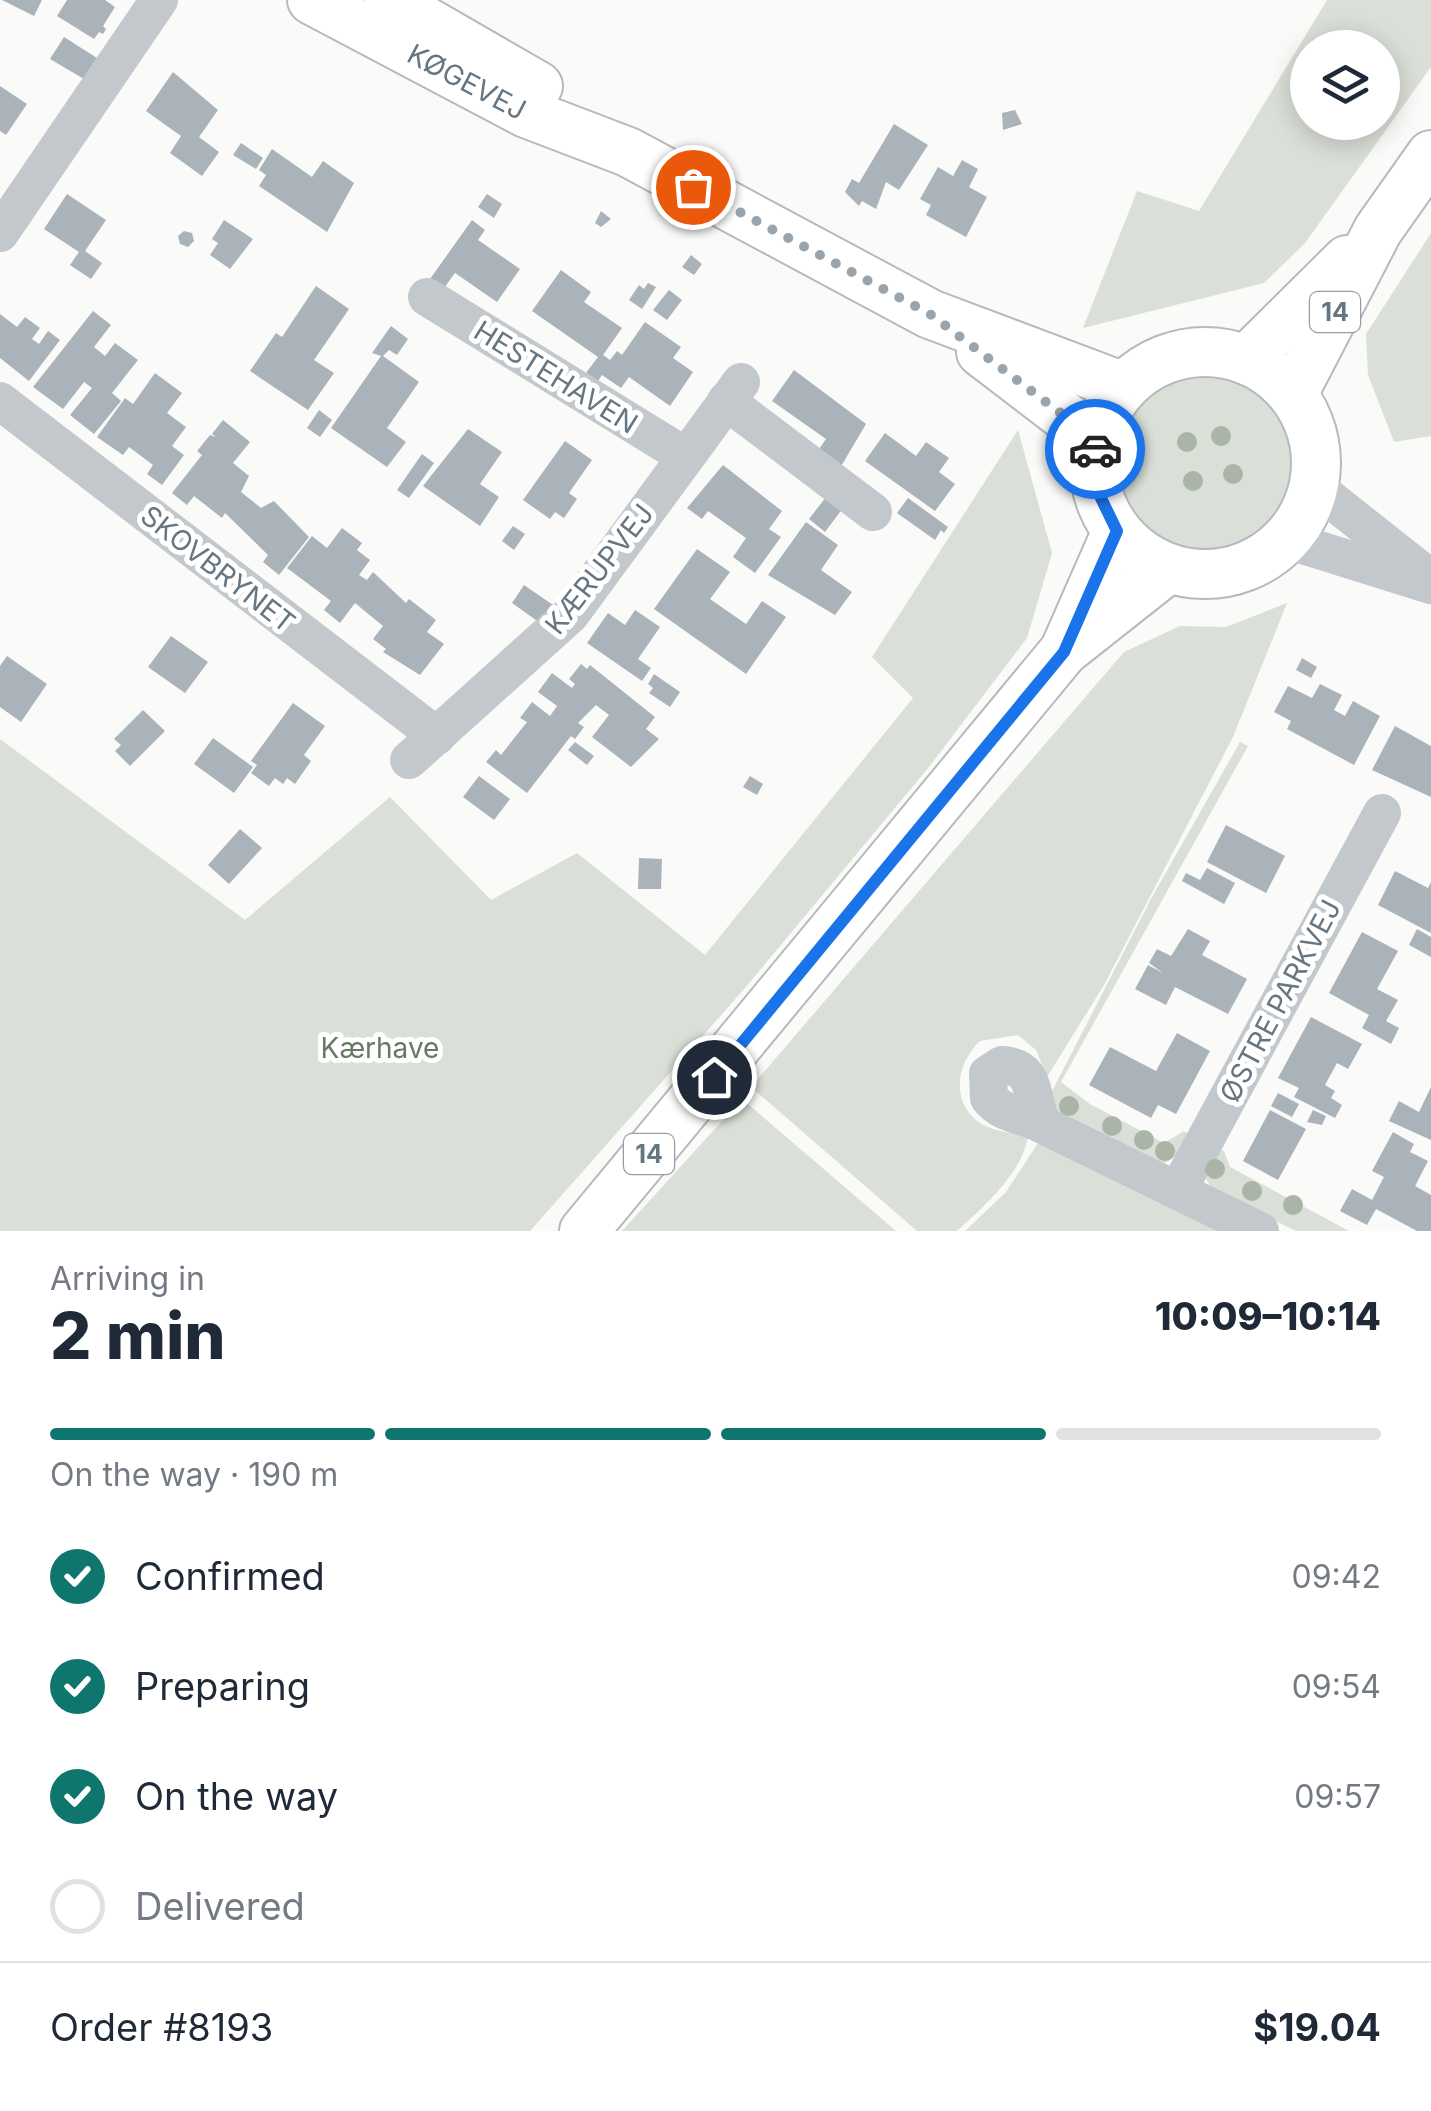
<!DOCTYPE html>
<meta charset="utf-8">
<style>
:root{--surface:#fff;--page:#f2f2f3;--text:#1f2937;--muted:#747a83;--line:#e0e1e3;--accent:#0f766e}
body{margin:0;font-family:Inter,sans-serif;background:var(--page);color:var(--text);height:100vh;display:flex;flex-direction:column;font-size:38px;white-space:nowrap}
*{box-sizing:border-box;margin:0}
p{font-size:32px;color:var(--muted)}
.icon{flex:none;width:55px;height:55px;fill:none;stroke:currentColor;stroke-width:2;stroke-linecap:round;stroke-linejoin:round}
.map{position:relative;height:1231px;overflow:hidden}
.sheet{display:flex;flex-direction:column;background:var(--surface);flex:1}
.sheet>*{flex:none}
.controls{position:absolute;left:1290px;top:30px;display:grid;gap:20px}
.controls a{display:grid;place-items:center;width:110px;height:110px;border-radius:50%;background:var(--surface);box-shadow:0 5px 25px #0003;font-size:50px}
.pin{position:absolute;display:grid;place-items:center;width:85px;height:85px;color:#fff;margin:-42px;border:5px solid #fff;border-radius:50%;box-shadow:0 2px 10px #0007}
.courier{position:absolute;display:grid;place-items:center;width:100px;height:100px;margin:-50px;border:8px solid #1a73e8;border-radius:50%;background:#fff;color:#222;box-shadow:0 2px 12px #0007}
.overview em{font-style:normal;font-weight:800}
.overview div{display:flex;flex-direction:column-reverse}
.overview{display:flex;align-items:center;justify-content:space-between;height:170px;padding:0 50px}
h1{font-size:65px;font-weight:800;line-height:75px}
.bar{display:grid;grid-template-columns:repeat(4,1fr);gap:15px 10px;align-content:center;height:120px;padding:0 50px}
.bar i{height:12px;border-radius:8px;background:var(--line)}
.bar .on{background:var(--accent)}
.bar p{grid-column:span 4}
.line{display:flex;align-items:center;gap:25px;padding:0 50px;border-top:2px solid var(--line)}
.line div{flex:1}
ol{padding:0 50px;list-style:none}
li{display:flex;align-items:center;gap:30px;height:110px}
li p{margin-inline-start:auto}
li .icon{padding:10px;border-radius:50%;background:var(--accent);color:#fff;stroke-width:4}
li:last-child{color:var(--muted)}
li i{width:55px;height:55px;border:5px solid var(--line);border-radius:50%}
.map>svg:first-child{display:block}
.green{fill:#dadfd7;fill-rule:evenodd}
.building{fill:#aab3b9}
.lines{fill:none;stroke-linecap:round;stroke-linejoin:round}
.major-casing{stroke:#b5babe;stroke-width:52}
.minor{stroke:#c3c8cc;stroke-width:38}
.major{stroke:#fff;stroke-width:48}
.tree{fill:#aab4a7}
.done{stroke:#99a4ac;stroke-width:10;stroke-dasharray:0 18}
.route{stroke:#1a73e8;stroke-width:12}
.labels{text-anchor:middle;stroke-width:10;stroke-linejoin:round;paint-order:stroke}
.shield{fill:#fff;stroke:#939fa8;stroke-width:2.5}
.shield-label{font-size:25px;font-weight:bold;fill:#657683}
.street-label{font-size:28px;fill:#657683;stroke:#fff}
.park-label{font-size:28px;fill:#687a64;stroke:#fff}
</style>
<div class="map">
<svg width="1431" height="1231" viewBox="0 0 1431 1231">
<rect width="100%" height="100%" fill="#fafaf8"/>
<path class="green" d="M 1327,0 L 1431,0 L 1431,67 L 1305,243 L 1264,283 L 1083,328 L 1137,191 L 1199,211 ZM 1308,48 L 1382,48 L 1382,122 L 1308,122 Z
M 1431,233 L 1431,436 L 1394,442 L 1368,375 L 1366,334 Z
M1115 463a91 91 0 1 1 182 0a91 91 0 1 1-182 0Z
M 1018,430 L 1052,553 L 1027,638 L 929,767 L 745,988 L 530,1231 L 0,1231 L 0,739 L 245,920 L 390,797 L 491,900 L 577,853 L 705,955 L 913,698 L 872,657 Z
M 1287,603 L 1233,737 L 1104,985 L 1047,1077 L 1036,1050 L 1018,1035 L 980,1041 C 950,1069 952,1118 996,1130 C 1007,1133 1018,1134 1028,1137 C 1021,1175 984,1206 957,1231 L 917,1231 L 751,1087 L 1124,652 L 1180,626 L 1226,627 Z
M 1240,742 L 1248,746 L 1061,1082 L 1090,1104 L 1164,1143 L 1184,1131 L 1190,1135 L 1180,1154 L 1163,1164 L 1058,1113 L 1049,1097 L 1152,897 Z
M 742,1099 L 896,1231 L 622,1231 Z
M 1038,1143 L 1225,1231 L 965,1231 L 1006,1192 Z
M 1215,1146 L 1224,1151 L 1230,1167 L 1349,1231 L 1296,1231 L 1212,1189 L 1205,1177 Z"/>
<path class="building" d="M 2,0 L 42,0 L 34,16 Z
M 67,0 L 105,0 L 115,7 L 103,26 L 106,29 L 103,34 L 99,32 L 94,39 L 57,16 Z
M 64,37 L 97,58 L 84,79 L 50,59 Z
M 173,72 L 218,110 L 199,137 L 219,152 L 202,176 L 170,153 L 181,136 L 146,111 Z
M 0,86 L 27,104 L 6,135 L 0,131 Z
M 1015,110 L 1022,124 L 1003,130 L 1002,113 Z
M 894,124 L 928,145 L 899,190 L 886,182 L 876,209 L 862,201 L 859,206 L 845,192 L 852,179 L 859,183 Z
M 241,143 L 263,158 L 256,169 L 233,155 Z
M 272,149 L 312,177 L 323,161 L 354,183 L 327,232 L 259,186 L 266,175 L 259,170 Z
M 962,160 L 978,169 L 969,187 L 987,197 L 966,237 L 926,215 L 931,205 L 920,199 L 938,167 L 953,176 Z
M 67,194 L 106,220 L 85,251 L 102,263 L 91,279 L 70,265 L 79,252 L 44,229 Z
M 487,194 L 502,204 L 494,218 L 478,207 Z
M 601,211 L 611,219 L 601,227 L 595,223 Z
M 224,220 L 253,239 L 230,269 L 210,255 L 218,243 L 212,239 Z
M 472,220 L 485,230 L 478,240 L 520,269 L 497,302 L 455,273 L 444,288 L 430,279 Z
M 184,231 L 192,233 L 194,241 L 188,247 L 180,244 L 178,236 Z
M 691,255 L 702,264 L 694,275 L 682,267 Z
M 561,270 L 591,292 L 584,302 L 622,328 L 603,355 L 610,360 L 617,351 L 622,355 L 645,322 L 681,347 L 673,358 L 693,372 L 670,406 L 629,377 L 621,388 L 602,375 L 598,381 L 586,373 L 598,357 L 532,311 Z
M 648,283 L 656,287 L 642,309 L 629,300 L 639,285 L 644,289 Z
M 316,286 L 349,309 L 314,360 L 334,373 L 308,410 L 250,371 L 276,333 L 282,337 Z
M 669,290 L 682,300 L 667,320 L 653,310 Z
M 93,311 L 111,325 L 94,347 L 105,356 L 115,343 L 138,360 L 112,393 L 121,401 L 94,434 L 70,415 L 92,388 L 84,382 L 63,409 L 33,387 Z
M 0,314 L 17,327 L 25,317 L 40,328 L 32,339 L 39,344 L 48,331 L 60,340 L 29,381 L 0,358 Z
M 391,326 L 408,339 L 397,355 L 389,350 L 383,356 L 419,382 L 387,428 L 406,442 L 387,467 L 331,428 L 381,356 L 372,353 Z
M 794,370 L 866,424 L 840,468 L 817,452 L 826,439 L 772,401 Z
M 155,373 L 182,393 L 167,413 L 186,427 L 172,446 L 184,455 L 162,485 L 147,474 L 153,465 L 129,447 L 123,455 L 97,437 L 125,398 L 133,404 Z
M 319,410 L 332,420 L 320,437 L 307,428 Z
M 223,420 L 250,442 L 233,463 L 249,476 L 241,492 L 261,508 L 274,501 L 309,537 L 279,575 L 263,562 L 268,555 L 225,513 L 222,518 L 194,496 L 187,505 L 172,493 L 202,455 L 197,451 L 210,435 L 216,437 L 212,434 Z
M 468,429 L 502,452 L 480,484 L 499,497 L 480,526 L 423,486 Z
M 885,433 L 916,456 L 926,442 L 949,458 L 939,472 L 955,484 L 935,511 L 865,461 Z
M 565,441 L 592,460 L 569,493 L 577,499 L 564,518 L 555,512 L 550,519 L 523,500 Z
M 422,454 L 434,463 L 409,498 L 397,490 Z
M 723,465 L 782,511 L 769,529 L 781,537 L 755,573 L 733,557 L 746,538 L 708,511 L 702,519 L 687,508 Z
M 830,492 L 846,504 L 825,532 L 809,519 Z
M 908,498 L 948,527 L 944,533 L 941,530 L 935,540 L 897,513 Z
M 806,522 L 838,545 L 821,570 L 852,592 L 835,615 L 768,575 Z
M 513,526 L 525,534 L 514,550 L 502,541 Z
M 342,528 L 362,543 L 357,550 L 370,560 L 359,575 L 367,580 L 373,572 L 406,603 L 409,599 L 436,620 L 427,632 L 444,644 L 420,675 L 383,652 L 386,649 L 373,639 L 383,626 L 355,603 L 340,623 L 324,610 L 331,601 L 287,568 L 312,536 L 327,548 Z
M 697,549 L 730,572 L 710,599 L 746,624 L 762,601 L 786,617 L 746,674 L 654,609 Z
M 524,585 L 553,605 L 540,623 L 512,603 Z
M 635,610 L 660,627 L 638,659 L 651,668 L 642,681 L 587,643 L 608,613 L 625,625 Z
M 171,636 L 208,662 L 185,693 L 148,667 Z
M 7,656 L 47,684 L 21,722 L 0,707 L 0,666 Z
M 1302,658 L 1317,667 L 1311,678 L 1296,670 Z
M 581,664 L 587,669 L 590,665 L 655,717 L 646,729 L 659,739 L 631,767 L 592,737 L 609,715 L 596,705 L 578,723 L 584,727 L 575,739 L 571,736 L 527,793 L 486,762 L 496,750 L 501,755 L 527,722 L 520,718 L 532,702 L 550,716 L 557,706 L 538,692 L 552,673 L 572,688 L 575,684 L 569,679 Z
M 654,674 L 680,692 L 670,707 L 649,693 L 653,688 L 648,684 Z
M 1320,684 L 1342,695 L 1334,710 L 1345,716 L 1353,701 L 1380,716 L 1354,765 L 1287,729 L 1291,721 L 1274,712 L 1288,686 L 1312,698 Z
M 293,703 L 325,726 L 304,755 L 311,761 L 295,784 L 287,778 L 283,784 L 275,778 L 269,786 L 251,773 L 257,765 L 251,761 Z
M 143,710 L 165,731 L 130,766 L 115,751 L 121,745 L 114,739 Z
M 1395,726 L 1431,746 L 1431,797 L 1372,770 Z
M 213,738 L 253,767 L 234,793 L 194,764 Z
M 575,742 L 594,756 L 587,765 L 568,750 Z
M 479,776 L 510,799 L 494,820 L 463,797 Z
M 750,776 L 763,784 L 757,795 L 743,787 Z
M 1226,825 L 1285,856 L 1266,893 L 1207,862 Z
M 240,829 L 262,848 L 229,884 L 208,865 Z
M 639,858 L 662,859 L 661,889 L 638,889 Z
M 1207,868 L 1235,883 L 1224,904 L 1182,881 L 1186,873 L 1200,880 Z
M 1395,871 L 1428,888 L 1431,882 L 1431,933 L 1378,905 Z
M 1188,929 L 1210,941 L 1202,955 L 1247,979 L 1228,1014 L 1175,987 L 1166,1005 L 1135,989 L 1148,965 L 1163,973 L 1149,963 L 1157,949 L 1171,956 Z
M 1417,929 L 1431,937 L 1431,957 L 1409,945 Z
M 1362,932 L 1398,951 L 1377,989 L 1398,1000 L 1386,1021 L 1399,1028 L 1391,1044 L 1362,1028 L 1369,1015 L 1329,993 Z
M 1311,1017 L 1362,1044 L 1348,1069 L 1337,1063 L 1325,1085 L 1335,1091 L 1331,1098 L 1342,1105 L 1335,1118 L 1294,1097 L 1299,1088 L 1278,1078 Z
M 1177,1033 L 1210,1051 L 1176,1114 L 1158,1105 L 1151,1118 L 1089,1085 L 1110,1047 L 1156,1071 Z
M 1431,1087 L 1431,1140 L 1389,1121 L 1399,1101 L 1419,1112 Z
M 1278,1093 L 1299,1104 L 1292,1117 L 1271,1106 Z
M 1270,1110 L 1306,1129 L 1278,1180 L 1243,1161 Z
M 1313,1110 L 1326,1116 L 1322,1125 L 1307,1122 Z
M 1393,1132 L 1414,1144 L 1410,1152 L 1428,1161 L 1415,1186 L 1431,1195 L 1431,1231 L 1417,1231 L 1376,1209 L 1367,1225 L 1340,1211 L 1352,1189 L 1372,1200 L 1384,1177 L 1372,1171 Z"/>
<g class="lines">
<defs>
<g id="major">
<path id="s1" d="M 312,0 L 526,113 L 628,152 L 930,314 L 1124,387"/>
<path d="M 389,0 L 538,86"/>
<circle cx="1205" cy="463" r="111"/>
<path d="M 981,352 L 1096,440"/>
<path d="M 1246,360 L 1347,260"/>
<path d="M 1293,394 L 1378,230 L 1431,155"/>
<path d="M 1066,647 L 1117,531"/>
<path d="M 584,1231 L 1064,651 L 1169,568"/>
</g>
</defs>
<use href="#major" class="major-casing"/>
<path class="minor" d="M 0,233 L 159,0
M 427,297 L 685,456
M 0,401 L 437,736
M 726,401 L 873,512
M 1315,487 L 1425,574
M 1287,540 L 1431,585
M 409,760 L 570,615 L 741,382
M 1043,1125 C 1029,1101 1040,1067 1002,1065 L 988,1074 L 989,1098 C 1004,1116 1024,1114 1043,1125 L 1260,1231
M 1178,1190 L 1382,813"/>
<use href="#major" class="major"/>
</g>
<g class="tree">
<circle cx="1221" cy="436" r="10"/>
<circle cx="1187" cy="442" r="10"/>
<circle cx="1233" cy="474" r="10"/>
<circle cx="1193" cy="481" r="10"/>
<circle cx="1069" cy="1106" r="10"/>
<circle cx="1112" cy="1126" r="10"/>
<circle cx="1144" cy="1140" r="10"/>
<circle cx="1165" cy="1151" r="10"/>
<circle cx="1215" cy="1169" r="10"/>
<circle cx="1252" cy="1191" r="10"/>
<circle cx="1293" cy="1205" r="10"/>
</g>
<g class="lines">
<path class="done" d="M 693,187 L 930,314 L 1096,440 L 1095,449"/>
<path class="route" d="M 714,1077 L 1064,652 L 1117,531 L 1099,494 L 1095,449"/>
</g>
<g class="labels">
<g class="shield">
<rect x="1310" y="292" width="50" height="40" rx="8"/>
<rect x="624" y="1134" width="50" height="40" rx="8"/>
</g>
<g class="shield-label">
<text x="1335" y="321">14</text>
<text x="649" y="1163">14</text>
</g>
<g class="street-label">
<text dy="10" stroke="none"><textPath href="#s1" startOffset="175">KØGEVEJ</textPath></text>
<text transform="translate(556 377) rotate(32)" y="10">HESTEHAVEN</text>
<text transform="translate(218 569) rotate(38)" y="10">SKOVBRYNET</text>
<text transform="translate(599 569) rotate(-52)" y="10">KÆRUPVEJ</text>
<text transform="translate(1280 1001) rotate(-62)" y="10">ØSTRE PARKVEJ</text>
</g>
<g class="park-label">
<text x="380" y="1058">Kærhave</text>
</g>
</g>
</svg>
<div class="controls">
<a><svg class="icon" aria-label="layers" viewBox="0 0 24 24"><path d="M12 4l9 5-9 5-9-5zM3 14l9 5 9-5"/></svg></a>
</div>
<div class="pin" style="left:693px;top:187px;background:#ea580c"><svg class="icon" aria-label="bag" viewBox="0 0 24 24"><path d="M5 8h14l-1 12H6zM9 8a3 3 0 0 1 6 0"/></svg></div>
<div class="pin" style="left:714px;top:1077px;background:#1f2937"><svg class="icon" aria-label="home" viewBox="0 0 24 24"><path d="M3 11l9-7 9 7M6 9v11h12V9"/></svg></div>
<div class="courier" style="left:1095px;top:449px"><svg class="icon" aria-label="car" viewBox="0 0 24 24"><path d="M5 17H2v-5l4-1 3-4h7l3 4 3 1v5h-3M9 17h6M6 11h13"/><circle cx="7" cy="17" r="2"/><circle cx="17" cy="17" r="2"/></svg></div>
</div>
<section class="sheet">
<div class="overview"><div><h1>2 min</h1><p>Arriving in</p></div><em>10:09–10:14</em></div>
<div class="bar"><i class="on"></i><i class="on"></i><i class="on"></i><i></i><p>On the way · 190 m</p></div>
<ol>
<li><svg class="icon" aria-label="check" viewBox="0 0 24 24"><path d="M5 12l5 5 9-10"/></svg>Confirmed<p>09:42</p></li>
<li><svg class="icon" aria-label="check" viewBox="0 0 24 24"><path d="M5 12l5 5 9-10"/></svg>Preparing<p>09:54</p></li>
<li><svg class="icon" aria-label="check" viewBox="0 0 24 24"><path d="M5 12l5 5 9-10"/></svg>On the way<p>09:57</p></li>
<li><i></i>Delivered</li>
</ol>
<div class="line" style="height:130px"><div>Order #8193</div><b>$19.04</b></div>
</section>
